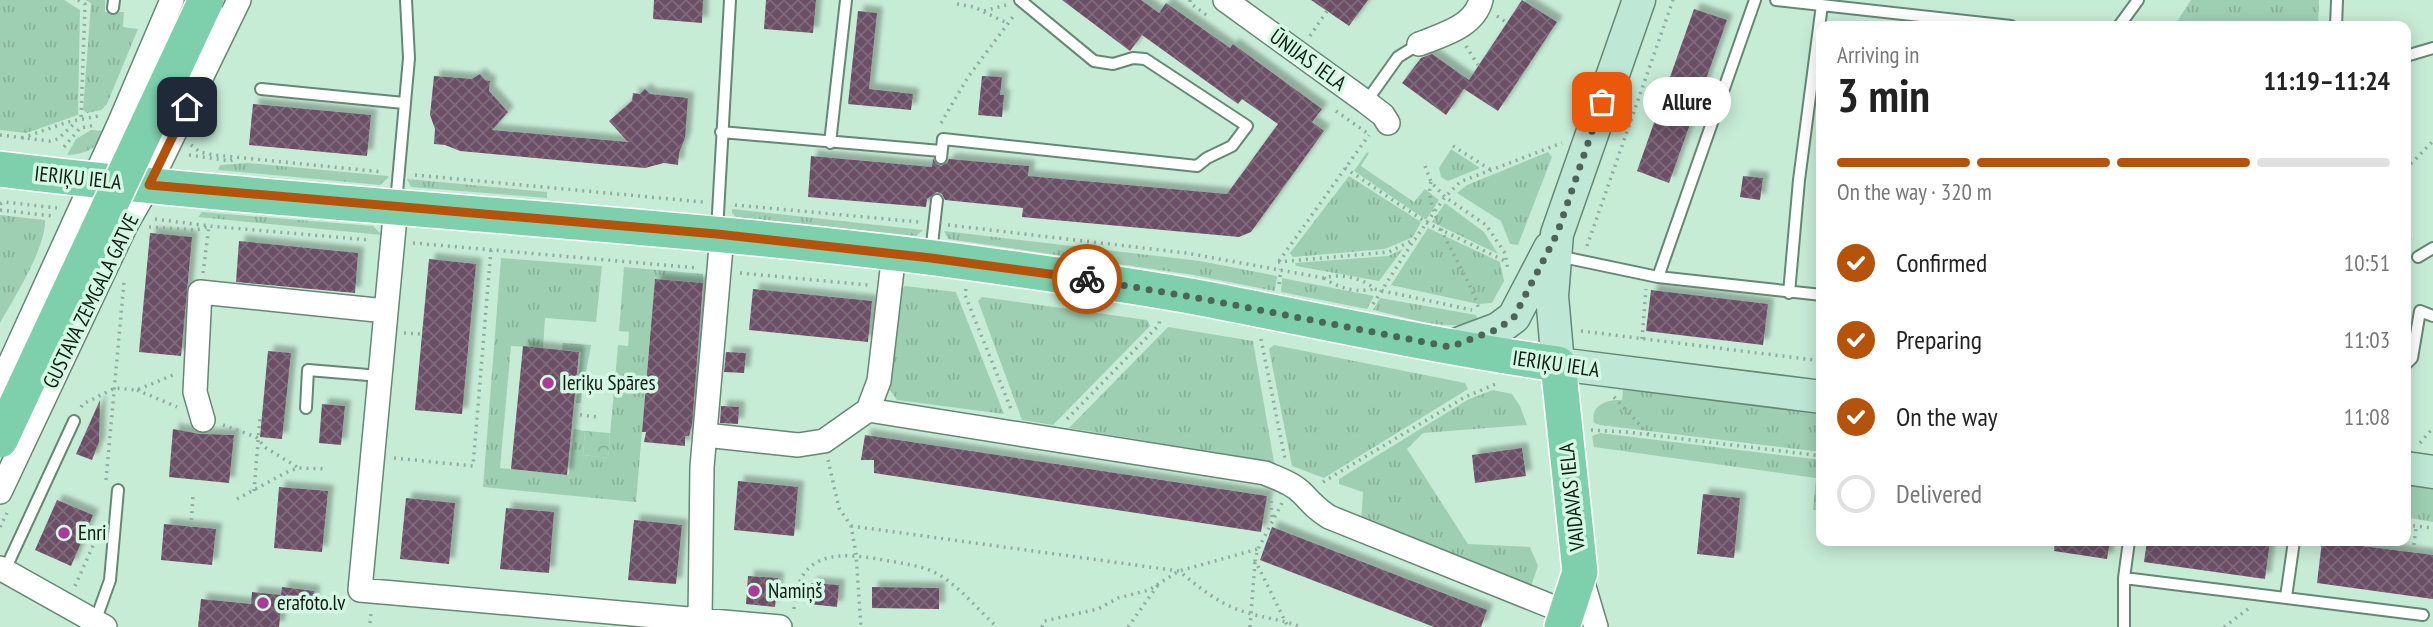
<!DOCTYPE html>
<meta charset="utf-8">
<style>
:root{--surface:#fff;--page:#f2f2f2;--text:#222;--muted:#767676;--line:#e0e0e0;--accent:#b45309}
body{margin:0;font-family:"PT Sans Narrow",sans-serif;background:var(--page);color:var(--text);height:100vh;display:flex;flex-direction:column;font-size:26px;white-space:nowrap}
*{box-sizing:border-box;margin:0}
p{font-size:23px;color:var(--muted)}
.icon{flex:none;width:38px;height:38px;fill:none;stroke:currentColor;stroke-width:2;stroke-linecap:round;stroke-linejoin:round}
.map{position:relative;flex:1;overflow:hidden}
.sheet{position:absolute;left:1816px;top:21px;width:595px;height:525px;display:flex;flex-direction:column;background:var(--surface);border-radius:14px;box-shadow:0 4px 18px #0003}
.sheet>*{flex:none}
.pin{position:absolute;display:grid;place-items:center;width:60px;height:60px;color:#fff;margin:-30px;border-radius:14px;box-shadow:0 4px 10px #0006}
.courier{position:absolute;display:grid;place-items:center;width:70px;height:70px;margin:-35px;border:5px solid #b45309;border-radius:50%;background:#fff;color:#222;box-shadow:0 2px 9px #0007}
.bubble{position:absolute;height:49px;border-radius:24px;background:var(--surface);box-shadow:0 4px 18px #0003;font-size:23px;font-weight:800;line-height:49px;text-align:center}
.summary em{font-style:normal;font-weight:800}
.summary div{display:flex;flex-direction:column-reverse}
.summary{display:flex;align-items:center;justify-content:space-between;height:119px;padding:0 21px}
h1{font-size:46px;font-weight:800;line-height:52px}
.bar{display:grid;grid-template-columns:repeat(4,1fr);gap:10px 7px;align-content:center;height:84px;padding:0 21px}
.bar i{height:9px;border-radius:5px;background:var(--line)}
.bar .active{background:var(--accent)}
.bar p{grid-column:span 4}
ol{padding:0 21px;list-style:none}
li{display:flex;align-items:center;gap:21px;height:77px}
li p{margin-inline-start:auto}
li .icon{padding:7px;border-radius:50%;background:var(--accent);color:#fff;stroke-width:4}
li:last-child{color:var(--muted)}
li i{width:38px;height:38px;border:4px solid var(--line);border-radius:50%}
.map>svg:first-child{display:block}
.grass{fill:url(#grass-tufts)}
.park{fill:url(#park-crowns)}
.building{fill:url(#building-cross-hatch);filter:url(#shadow)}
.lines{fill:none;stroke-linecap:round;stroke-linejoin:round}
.lane-casing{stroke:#658773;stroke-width:14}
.street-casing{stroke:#658773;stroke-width:26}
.secondary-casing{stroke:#658773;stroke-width:35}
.primary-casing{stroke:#fff;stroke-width:38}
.path{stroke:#8fad9b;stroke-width:3.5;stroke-dasharray:2 5;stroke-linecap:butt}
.lane{stroke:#fff;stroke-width:10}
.street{stroke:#fff;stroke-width:23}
.secondary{stroke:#bee7d5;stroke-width:32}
.primary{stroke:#7ed0ac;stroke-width:35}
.primary-bridge-casing{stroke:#fff;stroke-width:38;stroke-linecap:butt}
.primary-bridge{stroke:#7ed0ac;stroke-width:35}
.done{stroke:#4e6457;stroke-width:7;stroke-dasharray:0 12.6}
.route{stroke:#b45309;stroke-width:9}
.poi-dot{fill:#aa3b98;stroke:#d4f9e3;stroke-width:2.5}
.labels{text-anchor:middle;stroke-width:7;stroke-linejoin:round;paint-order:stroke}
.street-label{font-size:21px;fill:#0d1b13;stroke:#d4f9e3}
.poi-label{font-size:21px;fill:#0d1b13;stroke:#d4f9e3;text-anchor:start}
</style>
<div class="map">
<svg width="2433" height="627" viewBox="0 0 2433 627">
<defs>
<pattern id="grass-tufts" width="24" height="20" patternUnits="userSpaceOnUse" patternTransform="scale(1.75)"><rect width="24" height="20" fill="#9fcfb3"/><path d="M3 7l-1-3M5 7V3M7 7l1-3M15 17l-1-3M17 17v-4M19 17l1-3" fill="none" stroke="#88b199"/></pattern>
<pattern id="park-crowns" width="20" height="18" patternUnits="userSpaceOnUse" patternTransform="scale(1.75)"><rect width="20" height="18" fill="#9fcfb3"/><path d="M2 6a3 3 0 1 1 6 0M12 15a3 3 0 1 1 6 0" fill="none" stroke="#88b199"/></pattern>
<pattern id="building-cross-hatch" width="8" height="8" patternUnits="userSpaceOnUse" patternTransform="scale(1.75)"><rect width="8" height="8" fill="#6c5066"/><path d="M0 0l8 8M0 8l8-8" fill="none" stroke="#7e6b7a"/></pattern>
<filter id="shadow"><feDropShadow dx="6" dy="-6" stdDeviation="2" flood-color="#0004"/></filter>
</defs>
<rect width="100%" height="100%" fill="#c7ecd6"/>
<path class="grass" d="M 0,0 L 64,0 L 80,10 L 78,115 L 26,133 L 0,130 Z
M 85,0 L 105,0 L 105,12 L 124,12 L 123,27 L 138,29 L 107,104 L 101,110 L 87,113 L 83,110 L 91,3 Z
M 2191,0 L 2319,0 L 2318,26 L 2174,26 Z
M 91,130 L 106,131 C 96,149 87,154 67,155 L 76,139 Z
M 1451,149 L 1480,168 L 1448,181 L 1441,177 L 1439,168 Z
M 1367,152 L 1369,153 L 1361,166 L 1414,202 L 1425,189 L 1439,200 L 1426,220 L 1354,171 Z
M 1548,152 L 1552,157 L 1518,245 L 1510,244 L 1501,221 L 1457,193 L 1467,185 Z
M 248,163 L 388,176 L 389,177 L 380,185 L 218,170 L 220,165 Z
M 1349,176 L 1421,222 L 1413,237 L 1385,249 L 1293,257 L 1290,253 Z
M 407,179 L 547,192 L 547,198 L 411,187 Z
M 1445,203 L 1484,232 L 1498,254 L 1432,222 Z
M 732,209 L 923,230 L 916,236 L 736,217 L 732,213 Z
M 202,212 L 373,226 L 382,235 L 198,217 Z
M 0,215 L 45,220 C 46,248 14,298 0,323 Z
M 1428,228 L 1500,262 L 1504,281 L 1492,303 L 1478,304 L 1391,285 Z
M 944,231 L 1200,261 L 1277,276 L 1275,291 L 1193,275 L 948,239 Z
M 1403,249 L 1379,281 L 1296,266 L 1295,263 L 1388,256 Z
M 501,258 L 602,266 L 596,322 L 545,318 L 543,348 L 511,346 L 500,468 L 567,475 L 569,474 L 574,429 L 585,431 L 583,455 L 608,458 L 618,345 L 628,346 L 629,332 L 619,331 L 624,267 L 703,274 L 703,283 L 655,279 L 636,502 L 483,487 Z
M 1282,278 L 1374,296 L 1367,309 L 1281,292 Z
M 905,286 L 956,292 L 1004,414 L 897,400 L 888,387 L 898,292 Z
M 982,297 L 1147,320 L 1150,326 L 1053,425 L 1022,420 L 978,301 Z
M 1380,298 L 1476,315 L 1479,322 C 1445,332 1407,317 1373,310 Z
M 1168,327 L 1253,341 L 1274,462 L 1069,428 Z
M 563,343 L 591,345 C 589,360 585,371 585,386 L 582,387 L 581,403 L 576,403 L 581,352 L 562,350 Z
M 1274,345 L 1465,383 L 1468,389 L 1324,478 L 1292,466 L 1269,349 Z
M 1623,389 L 1822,413 L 1822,452 L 1600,425 L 1594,423 C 1590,405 1607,399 1622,400 Z
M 1493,390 L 1512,394 L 1520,406 L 1527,425 L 1423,433 L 1407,449 L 1468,544 L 1530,547 L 1538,566 L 1530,589 L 1361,523 L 1363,492 L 1339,484 L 1339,479 L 1469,399 Z
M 1600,433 L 1822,460 L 1822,510 L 1813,510 L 1816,478 L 1594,447 L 1592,436 Z
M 2411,485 L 2433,488 L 2433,522 L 2410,518 Z"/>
<path class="park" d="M 585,431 L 610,433 L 608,458 L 583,455 Z"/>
<path class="building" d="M 654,0 L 703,0 L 702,23 L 653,19 Z
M 766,0 L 816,0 L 813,33 L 764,29 Z
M 1062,0 L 1141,0 L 1159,13 L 1166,3 L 1230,48 L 1233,44 L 1322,109 L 1312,122 L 1324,131 L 1251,232 L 1239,237 L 1022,217 L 1023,208 L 945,200 L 942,194 L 937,192 L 927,199 L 926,207 L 808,197 L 811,156 L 932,167 L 933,158 L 936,164 L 941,166 L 947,163 L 949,159 L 1029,166 L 1028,176 L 1227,194 L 1278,124 L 1242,99 L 1238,104 L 1142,35 L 1130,51 Z
M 1311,0 L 1368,0 L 1349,26 Z
M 1522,0 L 1557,22 L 1498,111 L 1464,89 L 1446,115 L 1402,83 L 1421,58 L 1432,54 L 1469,80 Z
M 1694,9 L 1727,20 L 1669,183 L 1637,171 Z
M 858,11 L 877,13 L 869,89 L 913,94 L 911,110 L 848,104 Z
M 480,74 L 485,80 L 490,81 L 489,91 L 508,112 L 492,130 L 628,142 L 609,121 L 632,101 L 633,93 L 640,94 L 645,89 L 650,94 L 688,98 L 685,138 L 679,153 L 678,165 L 664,163 L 645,168 L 610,165 L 460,151 L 445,145 L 434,144 L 435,129 L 430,115 L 434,76 L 472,79 Z
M 982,76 L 1002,77 L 1000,95 L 1004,95 L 1002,117 L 978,115 Z
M 253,104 L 371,115 L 367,156 L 249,145 Z
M 1743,176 L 1763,178 L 1760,200 L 1740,197 Z
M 150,233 L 192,237 L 181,356 L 139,352 Z
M 239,241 L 358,253 L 355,293 L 236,282 Z
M 429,259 L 476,264 L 462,414 L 415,410 Z
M 655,279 L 703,283 L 692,425 L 689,436 L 685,436 L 685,446 L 644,442 L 646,432 L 642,432 Z
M 753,289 L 872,301 L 868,342 L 749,330 Z
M 1651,290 L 1768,304 L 1763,345 L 1646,331 Z
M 523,346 L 579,352 L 567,475 L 511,469 Z
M 268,351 L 291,353 L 282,439 L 260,437 Z
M 726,352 L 746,353 L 744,373 L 724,372 Z
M 100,400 L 99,442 L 92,460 L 76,454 Z
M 322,404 L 345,406 L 341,445 L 319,443 Z
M 721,406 L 739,407 L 738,424 L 720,423 Z
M 173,429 L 200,434 L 234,435 L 229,483 L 169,477 Z
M 865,435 L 1267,496 L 1261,532 L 874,473 L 874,460 L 861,460 Z
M 1522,448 L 1526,476 L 1475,483 L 1472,455 Z
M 738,481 L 798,487 L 794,536 L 734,530 Z
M 279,487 L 328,491 L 322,552 L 274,548 Z
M 1703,494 L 1740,498 L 1734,558 L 1697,554 Z
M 406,498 L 455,503 L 449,564 L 400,559 Z
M 57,500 L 93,515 L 71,566 L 35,550 Z
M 506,508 L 554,512 L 549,573 L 500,569 Z
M 634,520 L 682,525 L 676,584 L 628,580 Z
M 164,524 L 216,529 L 212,565 L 161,560 Z
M 1272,527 L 1487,610 L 1481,627 L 1434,627 L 1260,560 Z
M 2055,541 L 2110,541 L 2107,559 L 2054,551 Z
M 2147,541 L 2270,541 L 2265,579 L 2144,562 Z
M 2322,541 L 2433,555 L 2433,599 L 2317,583 Z
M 748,576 L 778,578 L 775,607 L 746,604 Z
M 811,583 L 839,585 L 837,607 L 809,604 Z
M 282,587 L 314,591 L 312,612 L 281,608 L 279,627 L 198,627 L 201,599 L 251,604 L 252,592 L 281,595 Z
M 872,587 L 939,588 L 939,609 L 872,608 Z"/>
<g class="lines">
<defs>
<path id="lane" d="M 1776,0 L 2011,26
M 113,8 L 114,0
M 2119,26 L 2138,0
M 2336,26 L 2337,0
M 2406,56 L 2433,48
M 261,89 L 404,103
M 1366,102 L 1398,57 L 1419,44
M 721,132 L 941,151
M 830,143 L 846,0
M 941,158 L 943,139 L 1197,166 L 1207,158 L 1232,146 L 1247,126 L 1145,59 L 1133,58 L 1113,64 L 1094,61 L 1020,0
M 396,203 L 409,58 L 406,0
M 717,231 L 730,0
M 931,253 L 937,200
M 1558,256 L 1658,277 L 1822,295
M 2418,257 L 2433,248
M 1658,277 L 1755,0
M 1789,293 L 1799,180 L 1822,5
M 2406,364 L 2412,358 L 2420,311 L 2433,316
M 306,408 L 308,370 L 380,376
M 5,570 L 74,421
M 2124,578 L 2423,615
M 2286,597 L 2294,541
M 95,622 L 110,580 L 118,490
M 2124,627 L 2124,578 L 2129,541"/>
<path id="street" d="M 1225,0 L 1366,102 L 1383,115 L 1388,123
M 1419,44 C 1442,35 1474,27 1481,0
M 396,206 L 360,590 L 780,627
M 0,385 L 119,124 L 172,0
M 868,410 L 1265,473 C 1279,479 1294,484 1304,495 C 1313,505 1318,510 1329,517 L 1568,613
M 203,420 L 195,392 L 200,292 L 386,311
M 705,435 L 798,445 L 824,441 L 868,410 L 879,381 L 894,253
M 0,492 L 126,225 L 149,185 L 239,0
M 0,568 L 105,627
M 1580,573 L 1596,627
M 700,620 L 702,467 L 722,235"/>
<path id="secondary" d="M 1639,0 L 1557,234 L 1552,296 L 1558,364 L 1822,397
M 1450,347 L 1498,329 L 1514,317 L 1550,248
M 2406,468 L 2433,472"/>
<path id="primary" d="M 0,169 C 311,207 625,219 935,258 C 1024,270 1113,282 1201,298 C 1320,321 1438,347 1558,364 L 1580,572 L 1562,627"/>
</defs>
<use href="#lane" class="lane-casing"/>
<use href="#street" class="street-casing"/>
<use href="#secondary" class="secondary-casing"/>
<use href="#primary" class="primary-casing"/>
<path class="path" d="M 78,0 L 85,4 L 81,119
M 1190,0 L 1190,3 L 1209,17
M 957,4 L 974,7 L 1007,23
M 984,11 L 1006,5
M 1497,16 L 1507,23
M 1310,36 L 1327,11
M 1466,46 L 1478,65
M 1336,111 L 1367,133
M 941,123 L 968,77 L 1015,14
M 0,135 L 50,141 L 58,139 L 76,122
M 22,138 L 68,122 L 98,116
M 191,145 L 200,152 L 214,155 L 383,172
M 1453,146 L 1491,170
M 64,147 L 80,128 L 96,125
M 189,155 L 230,161 L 236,158
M 1425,166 L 1431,182 L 1445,197 L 1486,225 L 1505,253 L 1508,270
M 1345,168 L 1427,223 L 1507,262
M 2406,169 L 2433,141
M 415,175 L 703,202
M 1431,182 C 1421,210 1472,278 1479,310
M 0,204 L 4,202 L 57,208
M 735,205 L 919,222
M 0,210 L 53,216
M 155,219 L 209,226 L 370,240
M 948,225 L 1186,253 L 1324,278 C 1337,273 1365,278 1374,289 L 1472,310
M 149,227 L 196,230 L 207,227
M 2406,232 L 2412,244
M 413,243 L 698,268
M 1587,246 L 1673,0
M 1279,261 L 1369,135
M 1278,262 L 1389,252 L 1415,239 L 1445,197 L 1460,182 L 1562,143
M 203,273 L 209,226
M 740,273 L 868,285
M 1324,278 C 1337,288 1358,293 1374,289
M 1279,284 L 1281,269
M 966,289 L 965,295 L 1011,409
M 1373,304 L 1414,240
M 1581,331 L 1822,361
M 404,333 L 422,334
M 1261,339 L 1285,459
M 1642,339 L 1646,289
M 137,390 L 177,407
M 1614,397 L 1649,435
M 81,407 L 83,404 L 115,388 L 137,390 L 173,375
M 573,414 L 598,417
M 1067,419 L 1159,325 L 1160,318
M 223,425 L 256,437 L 266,448 L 299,468
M 1591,430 L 1626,432 L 1822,456
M 2420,443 L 2433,428
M 394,458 L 473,466 L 491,249
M 828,460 L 839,508 L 851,526 L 856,554 L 861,627
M 106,480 L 124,282
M 1323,482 L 1465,397 L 1496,384
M 254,491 L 260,418
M 237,499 L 289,471 L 299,468 L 326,469
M 1271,501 L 1272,517
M 1282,503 L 1258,549 L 1255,560 L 1288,627
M 2406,525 L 2433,528
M 851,526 L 1179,571 C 1202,590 1223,607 1252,614 C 1269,619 1284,620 1301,627
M 0,527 L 7,513
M 191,527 L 193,495
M 2350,544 L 2350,541
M 2413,552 L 2416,527
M 75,586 L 96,539
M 794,609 C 797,548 842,552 889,561 C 907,564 925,566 941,576 C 961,588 979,611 997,627
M 370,623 L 371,612
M 1042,627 L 1044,621 L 1098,609 L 1118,598 L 1149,590 L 1179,571 L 1258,549
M 1128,627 L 1158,585
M 1250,627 L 1255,562
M 2224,627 L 2248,609"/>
<use href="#lane" class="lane"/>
<use href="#street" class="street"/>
<use href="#secondary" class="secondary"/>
<use href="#primary" class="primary"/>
<defs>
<path id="primary-bridge" d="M 0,440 L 206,0"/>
</defs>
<use href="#primary-bridge" class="primary-bridge-casing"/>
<use href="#primary-bridge" class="primary-bridge"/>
</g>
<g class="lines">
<path class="done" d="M 1087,279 L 1198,298 L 1450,347 L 1498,329 L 1514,317 L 1557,234 L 1602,102"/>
<path class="route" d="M 187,107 L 149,185 L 717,234 L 931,258 L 1087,279"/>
</g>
<g class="poi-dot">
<circle cx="548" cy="383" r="7"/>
<circle cx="64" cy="533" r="7"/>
<circle cx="754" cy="591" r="7"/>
<circle cx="263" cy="603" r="7"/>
</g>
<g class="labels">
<g class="street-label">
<text transform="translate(1308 60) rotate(36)" y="7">ŪNIJAS IELA</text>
<text transform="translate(78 178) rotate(6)" y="7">IERIĶU IELA</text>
<text transform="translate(91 301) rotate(-64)" y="7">GUSTAVA ZEMGALA GATVE</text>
<text transform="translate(1556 364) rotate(8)" y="7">IERIĶU IELA</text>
<text transform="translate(1572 497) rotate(-96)" y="7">VAIDAVAS IELA</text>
</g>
<g class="poi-label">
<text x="562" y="390">Ieriķu Spāres</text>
<text x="78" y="540">Enri</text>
<text x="768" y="598">Namiņš</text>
<text x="277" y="610">erafoto.lv</text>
</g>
</g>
</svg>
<div class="pin" style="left:1602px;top:102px;background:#ea580c"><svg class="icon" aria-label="bag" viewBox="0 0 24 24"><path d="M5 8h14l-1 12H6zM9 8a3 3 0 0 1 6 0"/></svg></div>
<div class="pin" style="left:187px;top:107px;background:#1f2937"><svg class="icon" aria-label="home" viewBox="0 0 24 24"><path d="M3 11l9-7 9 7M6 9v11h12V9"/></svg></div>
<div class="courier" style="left:1087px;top:279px"><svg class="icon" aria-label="bike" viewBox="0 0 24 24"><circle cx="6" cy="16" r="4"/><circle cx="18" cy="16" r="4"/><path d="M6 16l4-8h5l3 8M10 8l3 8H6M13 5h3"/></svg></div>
<div class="bubble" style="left:1643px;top:77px;width:88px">Allure</div>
<section class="sheet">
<div class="summary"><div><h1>3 min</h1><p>Arriving in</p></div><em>11:19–11:24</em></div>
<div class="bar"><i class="active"></i><i class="active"></i><i class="active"></i><i></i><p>On the way · 320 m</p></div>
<ol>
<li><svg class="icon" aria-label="check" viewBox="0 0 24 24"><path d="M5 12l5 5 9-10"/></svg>Confirmed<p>10:51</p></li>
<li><svg class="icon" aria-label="check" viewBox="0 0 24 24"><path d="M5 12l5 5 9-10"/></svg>Preparing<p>11:03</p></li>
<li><svg class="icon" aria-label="check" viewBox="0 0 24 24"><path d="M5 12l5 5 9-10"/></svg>On the way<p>11:08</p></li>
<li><i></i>Delivered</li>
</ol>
</section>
</div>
